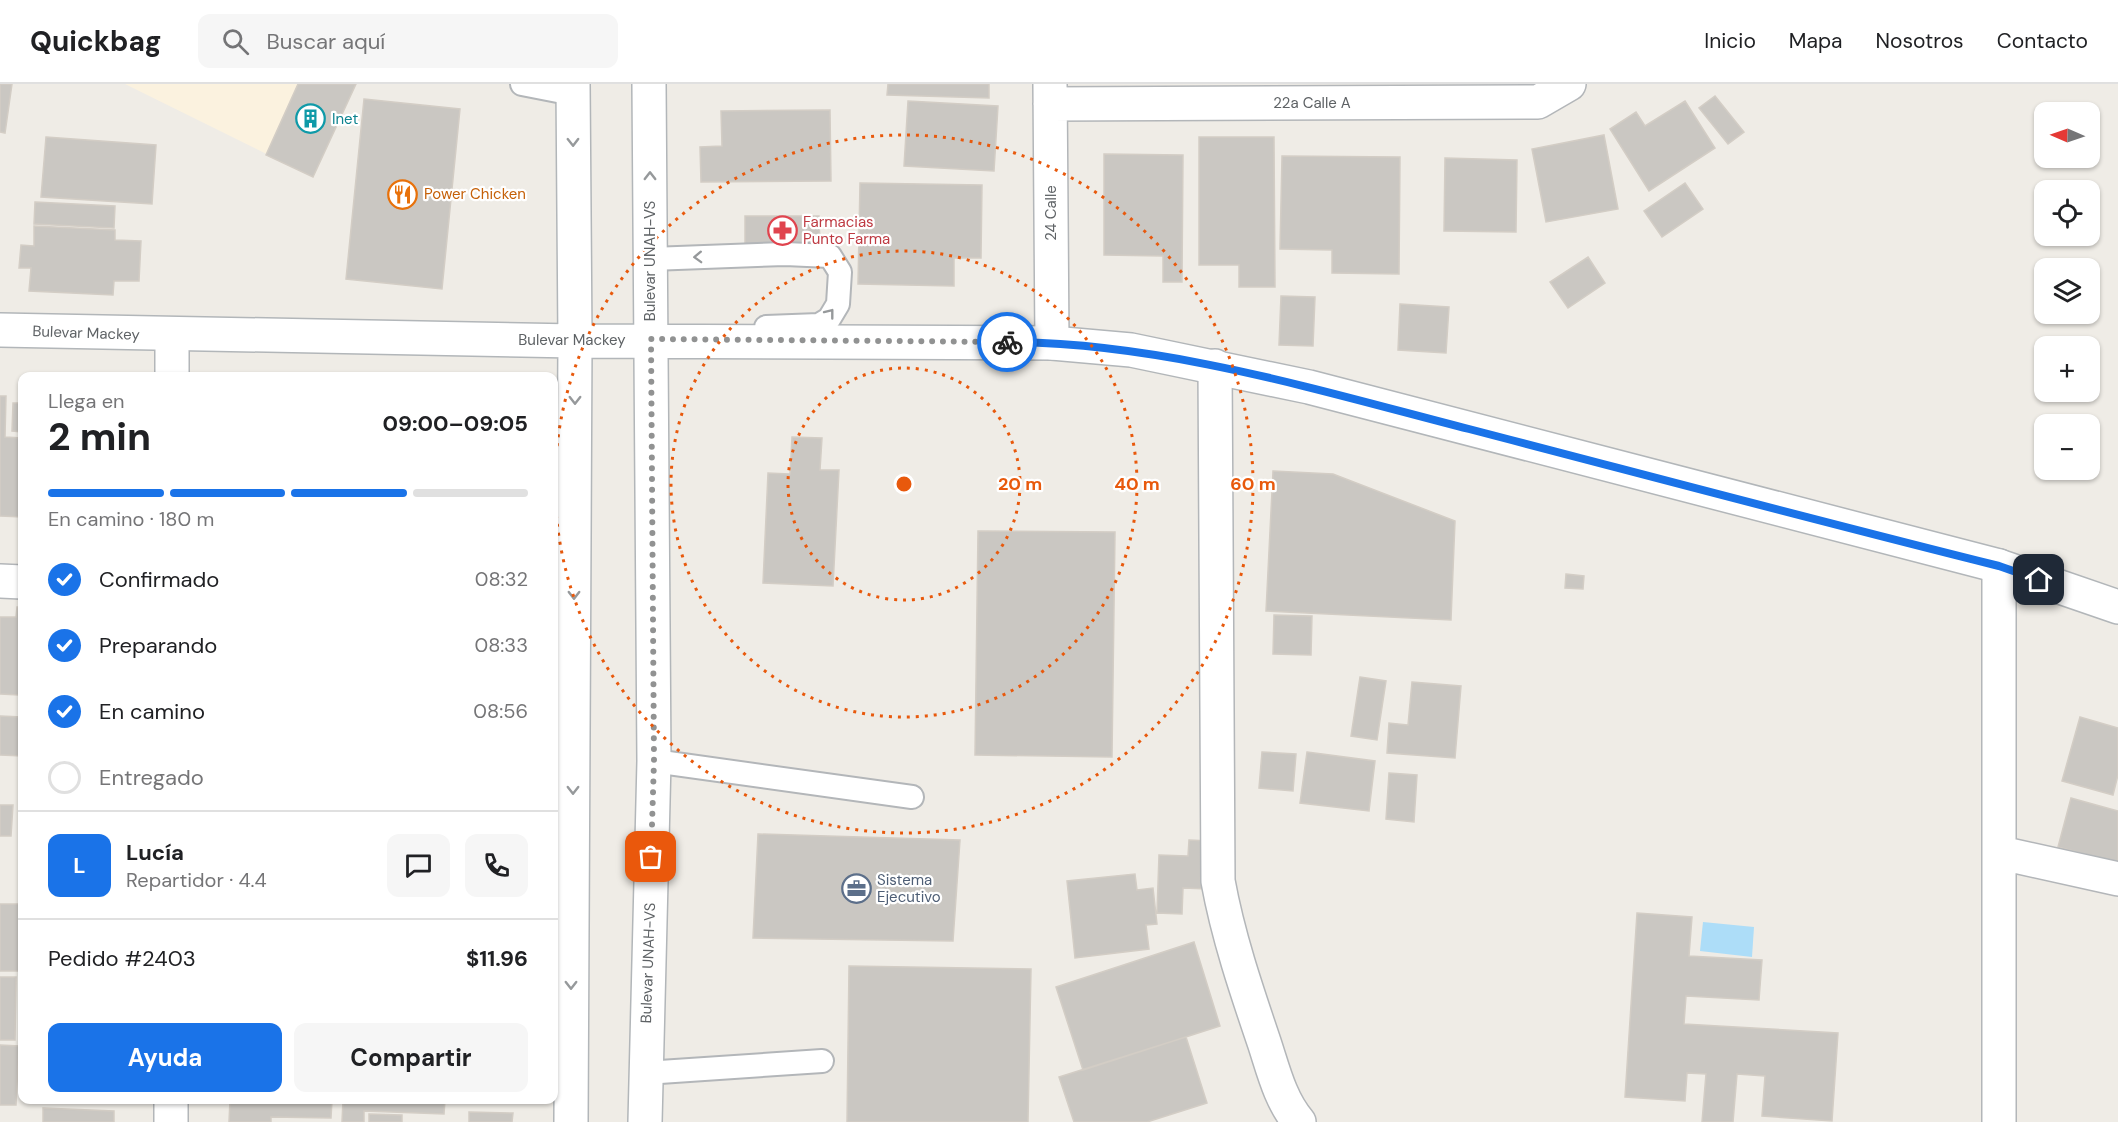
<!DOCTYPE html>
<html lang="es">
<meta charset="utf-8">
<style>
:root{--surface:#fff;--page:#f6f6f6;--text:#202124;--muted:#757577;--line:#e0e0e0;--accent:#1a73e8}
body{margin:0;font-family:"DM Sans",sans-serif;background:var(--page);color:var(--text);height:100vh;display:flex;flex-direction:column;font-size:22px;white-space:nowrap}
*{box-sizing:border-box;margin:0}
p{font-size:20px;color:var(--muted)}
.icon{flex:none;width:33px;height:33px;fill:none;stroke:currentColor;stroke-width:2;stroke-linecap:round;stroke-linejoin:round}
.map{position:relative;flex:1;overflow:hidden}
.sheet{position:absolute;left:18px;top:288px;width:540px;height:732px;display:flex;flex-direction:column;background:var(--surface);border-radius:12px;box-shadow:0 2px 4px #0004}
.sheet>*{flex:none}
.needle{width:39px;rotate:272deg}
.fabs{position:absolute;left:2034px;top:18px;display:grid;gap:12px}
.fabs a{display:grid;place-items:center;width:66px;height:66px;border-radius:12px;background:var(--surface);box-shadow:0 2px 4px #0004;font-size:30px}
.pin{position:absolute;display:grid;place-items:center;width:51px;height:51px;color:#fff;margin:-26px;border-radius:12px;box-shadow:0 3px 9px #0006}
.courier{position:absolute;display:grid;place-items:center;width:60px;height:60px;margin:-30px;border:4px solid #1a73e8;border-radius:50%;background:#fff;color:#222;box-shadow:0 2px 8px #0007}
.overview em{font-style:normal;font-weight:700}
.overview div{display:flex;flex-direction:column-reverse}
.overview{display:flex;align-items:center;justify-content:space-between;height:102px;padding:0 30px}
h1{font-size:39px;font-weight:700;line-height:45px}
.bar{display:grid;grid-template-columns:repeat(4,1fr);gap:9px 6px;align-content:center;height:72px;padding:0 30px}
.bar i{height:8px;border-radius:4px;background:var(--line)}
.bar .active{background:var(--accent)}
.bar p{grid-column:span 4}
.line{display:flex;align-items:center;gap:15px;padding:0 30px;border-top:2px solid var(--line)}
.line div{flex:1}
.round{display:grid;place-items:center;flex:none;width:63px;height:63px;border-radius:12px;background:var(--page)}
ol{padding:0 30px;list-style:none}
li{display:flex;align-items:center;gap:18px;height:66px}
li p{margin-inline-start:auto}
li .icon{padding:6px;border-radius:50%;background:var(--accent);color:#fff;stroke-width:4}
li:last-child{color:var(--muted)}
li i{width:33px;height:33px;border:3px solid var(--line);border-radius:50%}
.primary-button{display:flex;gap:12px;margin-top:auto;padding:12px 30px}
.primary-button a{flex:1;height:69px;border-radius:12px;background:var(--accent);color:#fff;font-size:24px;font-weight:700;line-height:69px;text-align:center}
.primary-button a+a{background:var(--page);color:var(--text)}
header{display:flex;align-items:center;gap:36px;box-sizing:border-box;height:84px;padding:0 30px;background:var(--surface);border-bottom:2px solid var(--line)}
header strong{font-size:28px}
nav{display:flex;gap:33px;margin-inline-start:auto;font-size:21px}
.search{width:420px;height:54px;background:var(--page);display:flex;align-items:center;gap:15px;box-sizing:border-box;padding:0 21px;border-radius:12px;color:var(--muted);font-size:22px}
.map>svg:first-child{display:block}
.commercial{fill:#fbf2df}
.water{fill:#adddf8}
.building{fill:#cac7c2;stroke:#d3cdc5;stroke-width:1.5}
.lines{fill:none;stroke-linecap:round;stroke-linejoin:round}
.lane-casing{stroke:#b3b6b9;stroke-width:26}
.street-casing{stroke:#b3b6b9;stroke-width:36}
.secondary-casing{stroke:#b2b6b9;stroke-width:36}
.lane{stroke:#fff;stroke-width:22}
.street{stroke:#fff;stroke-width:33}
.secondary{stroke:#fff;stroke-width:33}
.oneway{stroke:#96999b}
.done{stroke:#919292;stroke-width:6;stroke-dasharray:0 10.8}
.route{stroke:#1a73e8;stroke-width:8}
.ring{fill:none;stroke:#e8590c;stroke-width:3;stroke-dasharray:3 6}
.labels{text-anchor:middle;stroke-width:4.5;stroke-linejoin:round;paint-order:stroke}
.street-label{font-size:15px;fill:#5e6265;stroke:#fff}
.culture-label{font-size:15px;fill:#0d838f;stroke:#fff;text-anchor:start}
.food-label{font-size:15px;fill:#c56008;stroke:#fff;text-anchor:start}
.health-label{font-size:15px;fill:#be3a42;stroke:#fff;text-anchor:start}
.service-label{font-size:15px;fill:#4e5e75;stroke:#fff;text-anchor:start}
.centre{fill:#e8590c;stroke:#fff;stroke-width:3}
.ring-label{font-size:18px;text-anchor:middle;font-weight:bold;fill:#e8590c;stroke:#fff;stroke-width:4.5;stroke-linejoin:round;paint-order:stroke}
</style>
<header>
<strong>Quickbag</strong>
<div class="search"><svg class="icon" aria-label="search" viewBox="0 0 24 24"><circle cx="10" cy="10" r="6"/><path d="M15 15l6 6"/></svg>Buscar aquí</div>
<nav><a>Inicio</a><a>Mapa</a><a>Nosotros</a><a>Contacto</a></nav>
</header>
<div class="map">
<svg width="2118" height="1038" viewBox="0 0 2118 1038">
<rect width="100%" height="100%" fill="#efece6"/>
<path class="commercial" d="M 125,0 L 356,0 L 313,93 Z"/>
<path class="water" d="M 1703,838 L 1754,843 L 1752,873 L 1700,867 Z"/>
<path class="building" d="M 0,0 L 12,0 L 5,49 L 0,48 Z
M 298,0 L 356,0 L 313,93 L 266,71 Z
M 888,0 L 989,0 L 989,14 L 887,11 Z
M 1715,12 L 1744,48 L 1728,60 L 1699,24 Z
M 364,15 L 460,25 L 442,205 L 346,195 Z
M 908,17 L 998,22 L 994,87 L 904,82 Z
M 1685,17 L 1715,64 L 1649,107 L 1610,45 L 1636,28 L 1645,42 Z
M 830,26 L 831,97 L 701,98 L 700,63 L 722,62 L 721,27 Z
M 1604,51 L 1618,125 L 1546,138 L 1532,65 Z
M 46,53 L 156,61 L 152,120 L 41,113 Z
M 1199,53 L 1274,53 L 1275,203 L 1239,203 L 1239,181 L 1199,181 Z
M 1104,70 L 1183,71 L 1182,198 L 1163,198 L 1163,172 L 1104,171 Z
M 1282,72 L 1400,73 L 1399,190 L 1332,189 L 1332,166 L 1280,165 Z
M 1445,74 L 1517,76 L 1516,148 L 1444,147 Z
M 860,99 L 982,101 L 981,174 L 954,174 L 954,202 L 858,200 Z
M 1685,99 L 1703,125 L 1662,153 L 1644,127 Z
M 35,118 L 115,122 L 114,144 L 34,140 Z
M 745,132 L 819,132 L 820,163 L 745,163 Z
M 34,142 L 115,146 L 115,156 L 141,157 L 139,197 L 114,197 L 113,211 L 29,207 L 31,184 L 19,184 L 21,161 L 34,162 Z
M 1588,173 L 1605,199 L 1568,224 L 1550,198 Z
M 1281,212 L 1315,213 L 1313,262 L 1279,261 Z
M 1400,220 L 1449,223 L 1446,269 L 1398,266 Z
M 0,312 L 6,312 L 5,353 L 22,354 L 22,433 L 0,432 Z
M 13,319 L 22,319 L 22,348 L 12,347 Z
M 792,353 L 822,354 L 820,386 L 839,386 L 833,502 L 763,499 L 768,389 L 790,390 Z
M 1273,387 L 1333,390 L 1455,437 L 1451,536 L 1266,527 Z
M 978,447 L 1115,448 L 1112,673 L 975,671 Z
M 1566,490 L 1584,492 L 1583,505 L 1565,504 Z
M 17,523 L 22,523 L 22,595 L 20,595 L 19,611 L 0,610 L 0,533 L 16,533 Z
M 1274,531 L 1312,532 L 1311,571 L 1273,570 Z
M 1360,593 L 1386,597 L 1377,656 L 1351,652 Z
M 1412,598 L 1461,602 L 1455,674 L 1387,669 L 1389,639 L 1408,641 Z
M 0,632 L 22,633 L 22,672 L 0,671 Z
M 2080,633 L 2118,644 L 2118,691 L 2113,711 L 2062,697 Z
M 1262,668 L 1296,670 L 1293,707 L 1259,704 Z
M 1307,668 L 1375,677 L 1369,727 L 1300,719 Z
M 22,681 L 22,747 L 19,746 Z
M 1389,689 L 1417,691 L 1414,738 L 1386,735 Z
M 2071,714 L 2118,727 L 2118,779 L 2058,763 Z
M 0,721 L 13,721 L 11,752 L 0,752 Z
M 758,750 L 960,756 L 953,857 L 753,854 Z
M 1189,756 L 1209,757 L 1207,805 L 1183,804 L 1182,830 L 1157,829 L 1159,771 L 1188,772 Z
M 1135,790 L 1137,806 L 1153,804 L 1157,840 L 1146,841 L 1149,865 L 1075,874 L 1067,797 Z
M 0,820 L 22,820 L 22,887 L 0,887 Z
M 1637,829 L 1692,833 L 1689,872 L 1762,876 L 1759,916 L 1686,912 L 1684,940 L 1838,949 L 1832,1037 L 1762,1032 L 1765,992 L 1737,990 L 1733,1038 L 1702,1038 L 1706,990 L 1687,989 L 1685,1017 L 1625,1013 Z
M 1194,858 L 1220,942 L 1083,986 L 1056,903 Z
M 849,882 L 1031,885 L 1028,1038 L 847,1038 Z
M 0,893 L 16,893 L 15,956 L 0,956 Z
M 22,894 L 22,952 L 21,952 Z
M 1186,953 L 1207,1019 L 1147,1038 L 1074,1038 L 1059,993 Z
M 0,961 L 19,962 L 16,1021 L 0,1021 Z
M 230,1016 L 332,1016 L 331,1034 L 271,1033 L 271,1038 L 229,1038 Z
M 343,1016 L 445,1016 L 444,1030 L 364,1027 L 364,1038 L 342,1038 Z
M 43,1024 L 114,1027 L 114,1038 L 43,1038 Z
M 469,1028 L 513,1029 L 512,1038 L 469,1038 Z
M 369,1030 L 402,1031 L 402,1038 L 369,1038 Z"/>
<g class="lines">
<defs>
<path id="lane" d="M 522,0 L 573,10
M 651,175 L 785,170 L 830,172 L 840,188 L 838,220 L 829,235 L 819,241 L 766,243
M 654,677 L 912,713
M 645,989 L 822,977"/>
<path id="street" d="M 1050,0 L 1052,259
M 1050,20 L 1538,18 L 1569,0
M 1215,282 L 1218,797 C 1228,852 1246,905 1264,958 C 1273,985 1280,1016 1299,1038
M 172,292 L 172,251
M 1999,482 L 1999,1038
M 0,497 L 22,498
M 2001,769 L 2118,795
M 171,1016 L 171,1038"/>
<path id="secondary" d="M 0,246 L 575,257 L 1052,259 L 1131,266 L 1309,303 L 1999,482 L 2118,523
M 571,1038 L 575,257 L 573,0
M 645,1038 L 654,677 L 649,0"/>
</defs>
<use href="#lane" class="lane-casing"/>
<use href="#street" class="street-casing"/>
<use href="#secondary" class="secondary-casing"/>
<use href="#lane" class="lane"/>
<use href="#street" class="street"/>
<use href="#secondary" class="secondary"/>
</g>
<defs><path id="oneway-chevron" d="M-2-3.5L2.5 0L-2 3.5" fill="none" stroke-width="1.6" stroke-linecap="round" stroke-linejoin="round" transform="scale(1.5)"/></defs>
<g class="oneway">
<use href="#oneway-chevron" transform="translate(573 58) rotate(89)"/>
<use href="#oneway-chevron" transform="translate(650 92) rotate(-90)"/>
<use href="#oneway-chevron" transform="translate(698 173) rotate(178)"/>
<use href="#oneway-chevron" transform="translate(830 229) rotate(-52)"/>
<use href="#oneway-chevron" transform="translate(575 316) rotate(90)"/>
<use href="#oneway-chevron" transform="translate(574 511) rotate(90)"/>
<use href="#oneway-chevron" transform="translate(573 706) rotate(90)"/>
<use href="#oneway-chevron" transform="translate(571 901) rotate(90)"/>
</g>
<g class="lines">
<path class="done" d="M 651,773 L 654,677 L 651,255 L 1007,258"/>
<path class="route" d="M 1007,258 C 1165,259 1317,306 1469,345 C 1646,391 1822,438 1999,482 L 2039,496"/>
</g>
<g class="ring">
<circle cx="904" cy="400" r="116"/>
<circle cx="904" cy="400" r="233"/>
<circle cx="904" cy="400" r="349"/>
</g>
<defs>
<symbol id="building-ring" viewBox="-11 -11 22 22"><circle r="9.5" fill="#fff" stroke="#0f9aa8" stroke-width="1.5"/><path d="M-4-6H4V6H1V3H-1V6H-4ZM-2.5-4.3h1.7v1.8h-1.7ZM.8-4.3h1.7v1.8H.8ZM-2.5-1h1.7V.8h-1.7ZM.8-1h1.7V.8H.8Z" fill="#0f9aa8"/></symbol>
<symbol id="restaurant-ring" viewBox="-11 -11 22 22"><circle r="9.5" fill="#fff" stroke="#e8710a" stroke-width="1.5"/><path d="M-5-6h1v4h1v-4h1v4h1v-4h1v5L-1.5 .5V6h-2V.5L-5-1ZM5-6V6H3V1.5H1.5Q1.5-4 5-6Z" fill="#e8710a"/></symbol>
<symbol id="pharmacy-ring" viewBox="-11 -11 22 22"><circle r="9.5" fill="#fff" stroke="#e0444e" stroke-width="1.5"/><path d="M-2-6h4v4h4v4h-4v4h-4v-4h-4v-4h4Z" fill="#e0444e"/></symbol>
<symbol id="office-ring" viewBox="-11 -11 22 22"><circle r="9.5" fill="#fff" stroke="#5c6f8a" stroke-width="1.5"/><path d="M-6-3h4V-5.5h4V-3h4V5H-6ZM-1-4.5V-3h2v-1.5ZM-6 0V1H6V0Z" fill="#5c6f8a"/></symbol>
</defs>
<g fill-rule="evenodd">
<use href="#building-ring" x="294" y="18" width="33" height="33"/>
<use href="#restaurant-ring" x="386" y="94" width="33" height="33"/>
<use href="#pharmacy-ring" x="766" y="130" width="33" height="33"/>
<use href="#office-ring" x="840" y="788" width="33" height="33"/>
</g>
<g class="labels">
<g class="street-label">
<text x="1312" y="24">22a Calle A</text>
<text transform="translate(1051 129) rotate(-90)" y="5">24 Calle</text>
<text transform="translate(650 177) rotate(-90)" y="5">Bulevar UNAH-VS</text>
<text transform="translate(86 249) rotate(2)" y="5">Bulevar Mackey</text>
<text x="572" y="261">Bulevar Mackey</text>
<text transform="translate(648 879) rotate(-88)" y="5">Bulevar UNAH-VS</text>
</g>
<g class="culture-label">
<text x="332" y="40">Inet</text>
</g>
<g class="food-label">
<text x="424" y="115">Power Chicken</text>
</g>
<g class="health-label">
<text x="803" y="143">Farmacias<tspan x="803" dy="17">Punto Farma</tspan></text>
</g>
<g class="service-label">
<text x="877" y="801">Sistema<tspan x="877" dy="17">Ejecutivo</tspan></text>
</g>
</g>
<circle cx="904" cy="400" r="9" class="centre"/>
<g class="ring-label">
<text x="1020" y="406">20 m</text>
<text x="1137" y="406">40 m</text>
<text x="1253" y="406">60 m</text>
</g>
</svg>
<div class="fabs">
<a><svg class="needle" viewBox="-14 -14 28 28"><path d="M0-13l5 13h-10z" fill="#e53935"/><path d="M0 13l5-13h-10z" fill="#757577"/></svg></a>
<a><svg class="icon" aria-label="locate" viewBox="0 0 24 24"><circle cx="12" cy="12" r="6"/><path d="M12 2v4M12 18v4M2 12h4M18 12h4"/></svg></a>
<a><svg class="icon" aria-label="layers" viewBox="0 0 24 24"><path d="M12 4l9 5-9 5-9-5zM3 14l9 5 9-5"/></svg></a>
<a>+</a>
<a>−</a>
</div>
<div class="pin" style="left:651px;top:773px;background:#ea580c"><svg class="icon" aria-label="bag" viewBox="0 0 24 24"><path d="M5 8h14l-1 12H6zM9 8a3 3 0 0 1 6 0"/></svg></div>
<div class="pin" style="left:2039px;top:496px;background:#1f2937"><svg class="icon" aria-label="home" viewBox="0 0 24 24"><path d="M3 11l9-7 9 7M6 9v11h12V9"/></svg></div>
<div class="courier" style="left:1007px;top:258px"><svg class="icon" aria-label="bike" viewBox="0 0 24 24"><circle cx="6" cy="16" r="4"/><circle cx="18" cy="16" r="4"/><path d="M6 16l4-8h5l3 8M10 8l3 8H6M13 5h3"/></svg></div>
<section class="sheet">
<div class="overview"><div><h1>2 min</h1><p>Llega en</p></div><em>09:00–09:05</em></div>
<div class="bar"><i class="active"></i><i class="active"></i><i class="active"></i><i></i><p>En camino · 180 m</p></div>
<ol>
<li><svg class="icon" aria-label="check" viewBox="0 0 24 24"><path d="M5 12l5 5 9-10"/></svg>Confirmado<p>08:32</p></li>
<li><svg class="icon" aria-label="check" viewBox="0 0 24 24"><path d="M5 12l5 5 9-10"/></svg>Preparando<p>08:33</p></li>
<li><svg class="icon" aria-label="check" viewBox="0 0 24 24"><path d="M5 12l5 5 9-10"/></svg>En camino<p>08:56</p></li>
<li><i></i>Entregado</li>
</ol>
<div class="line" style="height:108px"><b class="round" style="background:var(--accent);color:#fff">L</b><div><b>Lucía</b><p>Repartidor · 4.4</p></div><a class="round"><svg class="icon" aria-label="chat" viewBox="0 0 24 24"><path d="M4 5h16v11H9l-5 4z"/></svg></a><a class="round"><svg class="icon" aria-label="phone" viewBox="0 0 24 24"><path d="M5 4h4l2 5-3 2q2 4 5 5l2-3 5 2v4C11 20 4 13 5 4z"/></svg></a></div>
<div class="line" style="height:78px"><div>Pedido #2403</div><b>$11.96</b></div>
<div class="primary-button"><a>Ayuda</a><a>Compartir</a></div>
</section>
</div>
